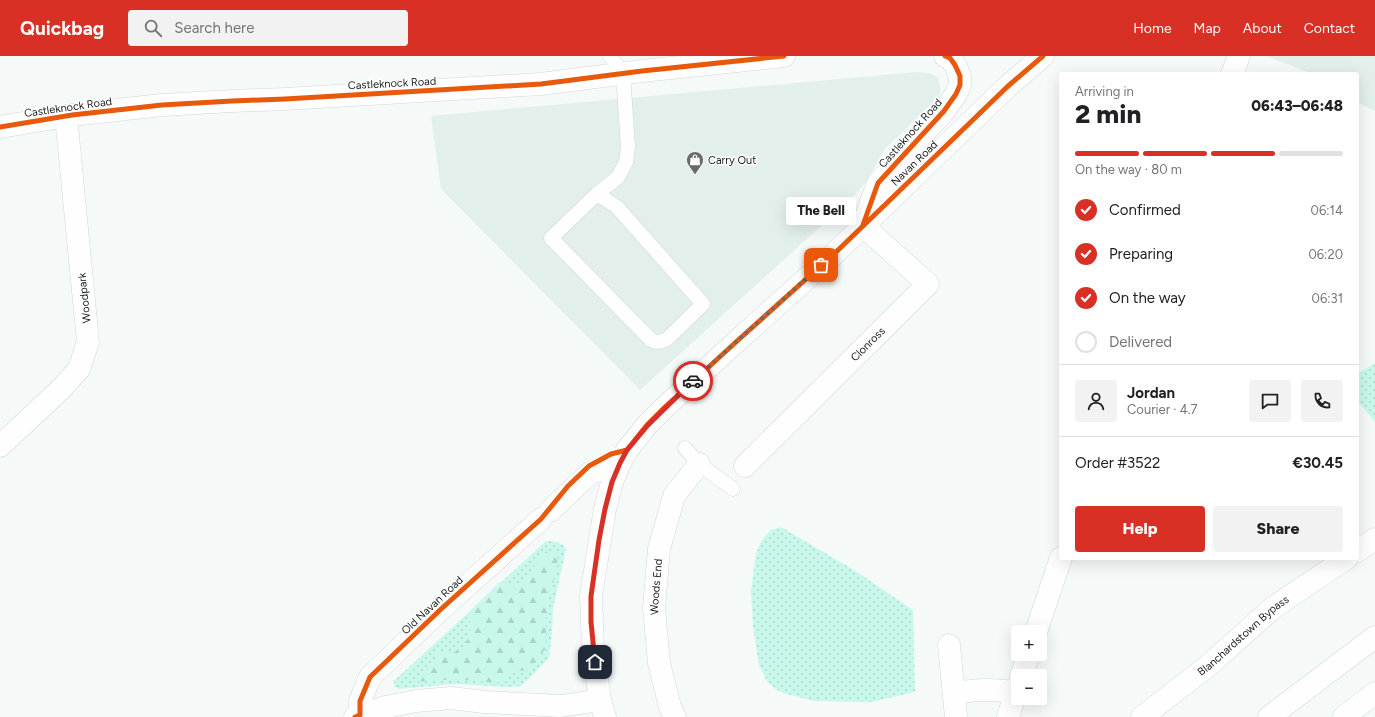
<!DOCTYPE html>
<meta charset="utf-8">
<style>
:root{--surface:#fff;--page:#f2f2f2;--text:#202124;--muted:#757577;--line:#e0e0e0;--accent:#d93025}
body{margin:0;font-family:Figtree,sans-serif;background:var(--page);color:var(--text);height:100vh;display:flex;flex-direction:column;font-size:15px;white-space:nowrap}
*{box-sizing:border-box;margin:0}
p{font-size:13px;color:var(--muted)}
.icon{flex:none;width:22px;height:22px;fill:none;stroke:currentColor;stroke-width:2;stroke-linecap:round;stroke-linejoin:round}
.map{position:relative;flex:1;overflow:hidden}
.side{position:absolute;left:1059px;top:16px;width:300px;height:488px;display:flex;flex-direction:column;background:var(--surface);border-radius:4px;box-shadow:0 4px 16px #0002}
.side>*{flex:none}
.buttons{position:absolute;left:1011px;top:569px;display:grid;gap:8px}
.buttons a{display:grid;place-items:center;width:36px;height:36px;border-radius:4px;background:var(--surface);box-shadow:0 4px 16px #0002;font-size:20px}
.pin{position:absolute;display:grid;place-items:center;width:34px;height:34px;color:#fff;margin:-17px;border-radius:8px;box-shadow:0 2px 6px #0006}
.courier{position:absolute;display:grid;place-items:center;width:40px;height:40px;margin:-20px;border:3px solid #d93025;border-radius:50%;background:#fff;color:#222;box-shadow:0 1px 5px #0007}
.bubble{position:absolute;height:28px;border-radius:4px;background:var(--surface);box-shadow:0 4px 16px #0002;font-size:13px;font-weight:800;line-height:28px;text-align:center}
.headline em{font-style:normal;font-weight:800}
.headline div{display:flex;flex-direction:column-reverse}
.headline{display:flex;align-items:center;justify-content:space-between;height:68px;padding:0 16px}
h1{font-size:26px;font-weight:800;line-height:30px}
.bar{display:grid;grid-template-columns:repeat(4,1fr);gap:6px 4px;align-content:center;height:48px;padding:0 16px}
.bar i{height:5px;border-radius:3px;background:var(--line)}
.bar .selected{background:var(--accent)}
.bar p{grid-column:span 4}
.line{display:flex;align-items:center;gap:10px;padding:0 16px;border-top:1px solid var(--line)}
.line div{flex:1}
.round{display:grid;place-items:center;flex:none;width:42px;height:42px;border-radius:4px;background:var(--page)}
ol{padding:0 16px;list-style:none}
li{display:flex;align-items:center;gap:12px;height:44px}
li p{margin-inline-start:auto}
li .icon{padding:4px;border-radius:50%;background:var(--accent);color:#fff;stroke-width:4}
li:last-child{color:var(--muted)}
li i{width:22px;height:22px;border:2px solid var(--line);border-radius:50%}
.button{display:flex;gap:8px;margin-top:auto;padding:8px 16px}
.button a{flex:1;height:46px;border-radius:4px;background:var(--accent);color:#fff;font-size:16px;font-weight:800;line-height:46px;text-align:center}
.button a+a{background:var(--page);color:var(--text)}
header{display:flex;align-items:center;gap:24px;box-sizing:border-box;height:56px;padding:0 20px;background:var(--accent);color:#fff}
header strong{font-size:19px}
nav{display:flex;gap:22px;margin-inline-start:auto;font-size:14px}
.search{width:280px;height:36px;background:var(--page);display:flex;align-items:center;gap:10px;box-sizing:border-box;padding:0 14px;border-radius:4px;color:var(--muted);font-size:15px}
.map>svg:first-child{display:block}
.built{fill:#e3efeb}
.grass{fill:url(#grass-dots)}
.forest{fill:url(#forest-firs)}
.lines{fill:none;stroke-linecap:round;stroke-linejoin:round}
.lane-casing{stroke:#d2d6d5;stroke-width:15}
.street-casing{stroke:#d2d6d5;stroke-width:23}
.secondary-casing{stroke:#d2d6d5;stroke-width:23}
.highway-casing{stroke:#d2d6d5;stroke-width:23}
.lane{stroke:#fefefe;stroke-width:14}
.street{stroke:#fefefe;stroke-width:22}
.secondary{stroke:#fefefe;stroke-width:22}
.highway{stroke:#fefefe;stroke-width:22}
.cycleway-casing{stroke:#fff;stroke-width:8}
.cycleway{stroke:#e8590c;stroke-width:5}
.done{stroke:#676b6a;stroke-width:4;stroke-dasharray:0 7.2}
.route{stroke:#d93025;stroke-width:5}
.labels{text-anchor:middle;stroke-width:3;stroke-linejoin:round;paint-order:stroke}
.street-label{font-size:11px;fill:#1b1e1d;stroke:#fff}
.poi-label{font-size:11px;fill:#1b1e1d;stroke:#fff;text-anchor:start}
</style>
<header>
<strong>Quickbag</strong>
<div class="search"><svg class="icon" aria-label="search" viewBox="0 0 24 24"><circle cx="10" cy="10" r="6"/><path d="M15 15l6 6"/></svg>Search here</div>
<nav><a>Home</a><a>Map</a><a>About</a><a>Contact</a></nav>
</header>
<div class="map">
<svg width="1375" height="661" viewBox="0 0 1375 661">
<defs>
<pattern id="grass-dots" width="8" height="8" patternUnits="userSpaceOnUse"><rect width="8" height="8" fill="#c8f8ec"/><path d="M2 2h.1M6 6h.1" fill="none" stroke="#abd4ca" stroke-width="1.8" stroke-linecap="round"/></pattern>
<pattern id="forest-firs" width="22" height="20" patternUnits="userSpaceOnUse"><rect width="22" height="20" fill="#c8f8ec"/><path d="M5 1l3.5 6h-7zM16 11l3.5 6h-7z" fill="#abd4ca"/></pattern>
</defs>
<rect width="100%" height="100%" fill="#f5faf8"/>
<path class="built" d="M 1266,0 L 1375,0 L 1375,55 L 1358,47 L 1359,36 L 1357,35 L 1357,18 L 1313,18 Z
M 916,16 L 929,17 L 938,21 L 941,35 L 939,40 L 884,94 L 866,126 L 852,142 L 640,334 L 441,133 L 431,60 Z"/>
<path class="grass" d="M 1375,307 L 1375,366 L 1357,344 L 1357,318 Z
M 781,471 L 857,516 L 913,554 L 915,636 L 872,646 L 814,645 L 783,637 L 774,632 L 767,625 L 759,609 L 753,570 L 751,535 L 756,497 L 762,484 L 771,474 Z
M 546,485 C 554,486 562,485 566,493 L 553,553 L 552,576 L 549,602 L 529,623 L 520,630 L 509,631 L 455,628 L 399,633 L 394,631 L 394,625 Z"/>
<path class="forest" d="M 547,495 L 558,497 L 557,512 L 549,542 L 546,563 L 546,592 L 530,614 L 514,615 L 500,626 L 484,626 L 458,623 L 412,626 L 430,611 L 438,596 L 453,597 L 466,589 L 470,574 L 469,556 L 500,526 L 523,528 L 532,515 L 537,504 Z"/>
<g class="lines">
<defs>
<path id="lane" d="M 597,138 L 617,151 L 703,248 L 667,283 C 661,286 657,287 651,284 L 551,182 L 597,138 L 618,121 L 626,106 L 628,91 L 623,17 L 610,0
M 685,392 L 699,408 L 733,433"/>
<g id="street">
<path d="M 1232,18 L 1239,0"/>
<path d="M 0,390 L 61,333 L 79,313 L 88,286 L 66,60"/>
<path id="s1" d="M 745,410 L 928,228 L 863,170"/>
<path d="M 550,455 L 590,417 L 620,407"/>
<path d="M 1036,576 L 1061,502"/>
<path d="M 949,589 L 956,661"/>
<path d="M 1021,620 L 1029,598"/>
<path d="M 954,637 C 975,634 994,632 1016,637"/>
<path d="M 360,659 L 360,645 L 370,621 L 440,554 L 541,463"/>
<path d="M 355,661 L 386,651 L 416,645 L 451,642 L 484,646 L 561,650 L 600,644"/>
<path id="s2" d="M 675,661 L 670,651 L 659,607 L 654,552 L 659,493 L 674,440 L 699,408"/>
<path d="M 1008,661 L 1018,630"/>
</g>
<path id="secondary" d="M 0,71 L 72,59 L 162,49 L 232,45 L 285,43 L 541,28 L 642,15 L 784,0
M 864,166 L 878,127 L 944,55 L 956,38 L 960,29 L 960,20 L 955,9 L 950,2 L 945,0
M 605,661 L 600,644 L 593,593 L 591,540 L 605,453 L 612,426 L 620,407 L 627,394 L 647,369 L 665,351 L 736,286 L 834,198 L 1007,31 L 1043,0"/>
<g id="highway">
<path d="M 1357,495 L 1375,483"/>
<path id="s3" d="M 1142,661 L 1208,610 L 1274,551 L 1347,502"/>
<path d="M 1269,661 L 1375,581"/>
<path d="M 1344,661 L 1375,637"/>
</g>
</defs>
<use href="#lane" class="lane-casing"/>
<use href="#street" class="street-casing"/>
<use href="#secondary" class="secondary-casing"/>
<use href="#highway" class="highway-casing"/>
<use href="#lane" class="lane"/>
<use href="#street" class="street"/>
<use href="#secondary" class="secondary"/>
<use href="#highway" class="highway"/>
<defs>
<path id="cycleway" d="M 0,71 L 72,59 L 162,49 L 232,45 L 285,43 L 541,28 L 642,15 L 784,0
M 863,169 L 878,127 L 944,55 L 956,38 L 960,29 L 960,20 L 955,9 L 950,2 L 945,0
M 355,661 L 360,659 L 360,645 L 370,621 L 440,554 L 541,463 L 568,430 L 589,410 L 611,398 L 627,394 L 647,369 L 665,351 L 736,286 L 834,198 L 1007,31 L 1043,0"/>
</defs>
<use href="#cycleway" class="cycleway-casing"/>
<use href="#cycleway" class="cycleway"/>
</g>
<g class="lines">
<path class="done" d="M 693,325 L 821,209"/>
<path class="route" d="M 595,606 L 591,566 L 591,540 L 599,484 L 605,453 L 612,426 L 620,407 L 627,394 L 648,369 L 693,325"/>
</g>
<defs>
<symbol id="shop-pin" viewBox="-11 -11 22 30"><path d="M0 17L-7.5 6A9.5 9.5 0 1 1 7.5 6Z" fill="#676b6a" stroke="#fff"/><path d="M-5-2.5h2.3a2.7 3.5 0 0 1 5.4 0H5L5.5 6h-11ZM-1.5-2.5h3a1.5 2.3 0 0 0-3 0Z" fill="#fff"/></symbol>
</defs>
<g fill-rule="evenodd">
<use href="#shop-pin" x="685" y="94" width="20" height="27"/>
</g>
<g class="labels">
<g class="street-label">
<text transform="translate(392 27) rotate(-3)" y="4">Castleknock Road</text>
<text transform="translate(68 51) rotate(-8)" y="4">Castleknock Road</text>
<text transform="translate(910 77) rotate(-48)" y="4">Castleknock Road</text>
<text transform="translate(914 107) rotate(-44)" y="4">Navan Road</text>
<text transform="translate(84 242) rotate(-96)" y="4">Woodpark</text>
<text dy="4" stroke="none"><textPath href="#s1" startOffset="173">Clonross</textPath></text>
<text dy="4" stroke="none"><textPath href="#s2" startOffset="133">Woods End</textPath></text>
<text transform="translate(432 549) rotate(-43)" y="4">Old Navan Road</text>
<text dy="4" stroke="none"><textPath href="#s3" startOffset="130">Blanchardstown Bypass</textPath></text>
</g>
<g class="poi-label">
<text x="708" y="108">Carry Out</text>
</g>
</g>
</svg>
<div class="buttons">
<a>+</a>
<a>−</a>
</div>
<div class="pin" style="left:821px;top:209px;background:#ea580c"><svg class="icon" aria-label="bag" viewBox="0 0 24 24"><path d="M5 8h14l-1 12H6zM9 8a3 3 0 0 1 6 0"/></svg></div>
<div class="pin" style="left:595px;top:606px;background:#1f2937"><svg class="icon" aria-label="home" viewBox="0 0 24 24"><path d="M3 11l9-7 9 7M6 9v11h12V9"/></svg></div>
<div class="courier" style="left:693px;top:325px"><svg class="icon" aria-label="car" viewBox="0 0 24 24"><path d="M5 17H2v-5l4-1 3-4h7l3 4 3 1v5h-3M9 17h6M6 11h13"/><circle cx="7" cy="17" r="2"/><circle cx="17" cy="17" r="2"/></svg></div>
<div class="bubble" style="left:786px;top:141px;width:70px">The Bell</div>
<section class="side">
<div class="headline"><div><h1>2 min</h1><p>Arriving in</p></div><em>06:43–06:48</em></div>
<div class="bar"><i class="selected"></i><i class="selected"></i><i class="selected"></i><i></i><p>On the way · 80 m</p></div>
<ol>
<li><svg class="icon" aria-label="check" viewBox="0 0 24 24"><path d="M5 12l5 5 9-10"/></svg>Confirmed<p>06:14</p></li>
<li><svg class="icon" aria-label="check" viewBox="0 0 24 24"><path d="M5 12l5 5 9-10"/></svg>Preparing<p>06:20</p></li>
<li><svg class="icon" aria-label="check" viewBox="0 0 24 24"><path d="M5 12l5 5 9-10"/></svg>On the way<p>06:31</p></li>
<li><i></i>Delivered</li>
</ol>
<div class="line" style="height:72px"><a class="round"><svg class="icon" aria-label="person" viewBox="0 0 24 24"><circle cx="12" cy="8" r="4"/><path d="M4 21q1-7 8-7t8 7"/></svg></a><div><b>Jordan</b><p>Courier · 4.7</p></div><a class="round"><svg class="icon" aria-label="chat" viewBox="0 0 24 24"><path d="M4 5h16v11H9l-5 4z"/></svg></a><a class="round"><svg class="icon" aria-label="phone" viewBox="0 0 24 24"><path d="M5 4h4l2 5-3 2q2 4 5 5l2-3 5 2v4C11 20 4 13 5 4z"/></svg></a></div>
<div class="line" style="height:52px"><div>Order #3522</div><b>€30.45</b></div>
<div class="button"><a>Help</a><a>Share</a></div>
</section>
</div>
